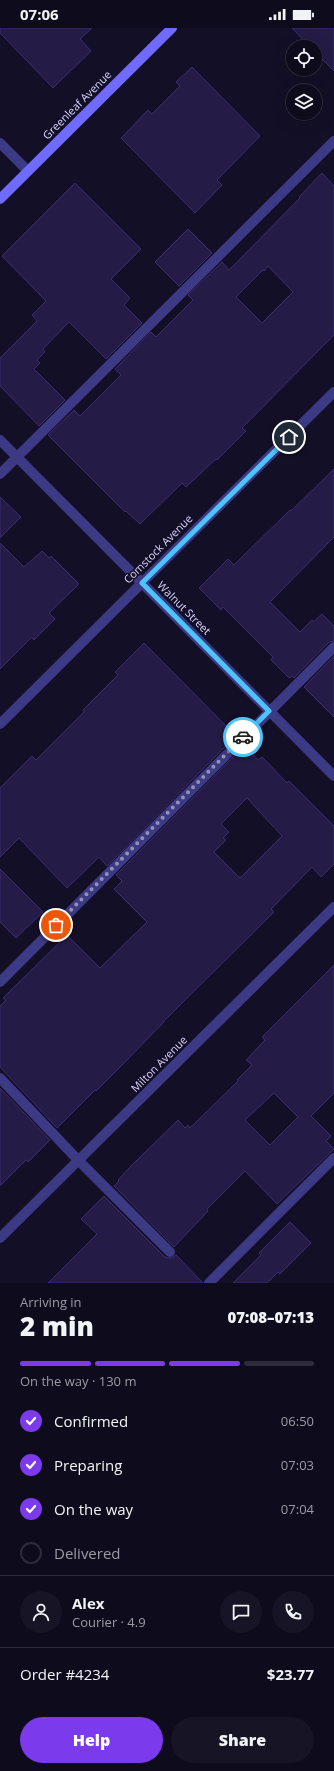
<!DOCTYPE html>
<meta charset="utf-8">
<style>
:root{--surface:#0e0b1c;--page:#171425;--text:#f1f3f6;--muted:#9b9ba3;--line:#2e2b3b;--accent:#7c3aed}
body{margin:0;font-family:"Open Sans",sans-serif;background:var(--page);color:var(--text);height:100vh;display:flex;flex-direction:column;font-size:15px;white-space:nowrap}
*{box-sizing:border-box;margin:0}
p{font-size:13px;color:var(--muted)}
.icon{flex:none;width:22px;height:22px;fill:none;stroke:currentColor;stroke-width:2;stroke-linecap:round;stroke-linejoin:round}
.map{position:relative;height:1255px;overflow:hidden}
.sheet{display:flex;flex-direction:column;background:var(--surface);flex:1}
.sheet>*{flex:none}
.controls{position:absolute;left:286px;top:12px;display:grid;gap:8px}
.controls a{display:grid;place-items:center;width:36px;height:36px;border-radius:50%;background:var(--surface);box-shadow:0 4px 16px #0002,0 0 0 1px var(--line);font-size:20px}
.pin{position:absolute;display:grid;place-items:center;width:34px;height:34px;color:#fff;margin:-17px;border:2px solid #fff;border-radius:50%;box-shadow:0 1px 4px #0007}
.courier{position:absolute;display:grid;place-items:center;width:40px;height:40px;margin:-20px;border:3px solid #4fc3f7;border-radius:50%;background:#fff;color:#222;box-shadow:0 1px 5px #0007}
.summary em{font-style:normal;font-weight:800}
.summary div{display:flex;flex-direction:column-reverse}
.summary{display:flex;align-items:center;justify-content:space-between;height:68px;padding:0 20px}
h1{font-size:26px;font-weight:800;line-height:30px}
.bar{display:grid;grid-template-columns:repeat(4,1fr);gap:6px 4px;align-content:center;height:48px;padding:0 20px}
.bar i{height:5px;border-radius:3px;background:var(--line)}
.bar .active{background:var(--accent)}
.bar p{grid-column:span 4}
.line{display:flex;align-items:center;gap:10px;padding:0 20px;border-top:1px solid var(--line)}
.line div{flex:1}
.round{display:grid;place-items:center;flex:none;width:42px;height:42px;border-radius:21px;background:var(--page)}
ol{padding:0 20px;list-style:none}
li{display:flex;align-items:center;gap:12px;height:44px}
li p{margin-inline-start:auto}
li .icon{padding:4px;border-radius:50%;background:var(--accent);color:#fff;stroke-width:4}
li:last-child{color:var(--muted)}
li i{width:22px;height:22px;border:2px solid var(--line);border-radius:50%}
.cta{display:flex;gap:8px;margin-top:auto;padding:8px 20px}
.cta a{flex:1;height:46px;border-radius:24px;background:var(--accent);color:#fff;font-size:16px;font-weight:800;line-height:46px;text-align:center}
.cta a+a{background:var(--page);color:var(--text)}
.status{display:flex;justify-content:space-between;align-items:center;height:28px;padding:0 20px;background:var(--surface);direction:ltr}
.status svg{height:11px;fill:currentColor}
.map>svg:first-child{display:block}
.building{fill:#241b47;stroke:#3b2d73;fill-rule:evenodd}
.lines{fill:none;stroke-linecap:round;stroke-linejoin:round}
.lane{stroke:#3d3a85;stroke-width:10}
.street{stroke:#3d3a85;stroke-width:10}
.secondary{stroke:#6f6bff;stroke-width:10}
.done{stroke:#948fb3;stroke-width:4;stroke-dasharray:0 7.2}
.route{stroke:#4fc3f7;stroke-width:5}
.labels{text-anchor:middle;stroke-width:3;stroke-linejoin:round;paint-order:stroke}
.street-label{font-size:11px;fill:#d9d4ff;stroke:#130f26}
</style>
<div class="status"><b>07:06</b><svg viewBox="0 0 49 12"><path d="M0 12V9h3v3zM5 12V6h3v6zM10 12V3h3v9zM15 12V0h3v12zM26 1h20v11H26zM47 4h2v5h-2z"/></svg></div>
<div class="map">
<svg width="334" height="1255" viewBox="0 0 334 1255">
<rect width="100%" height="100%" fill="#130f26"/>
<path class="building" d="M 0,0 L 92,0 L 80,11 L 91,23 L 53,60 L 0,5 Z
M 292,0 L 334,0 L 334,43 L 315,24 L 315,19 L 310,19 Z
M 192,39 L 260,108 L 217,152 L 222,157 L 195,185 L 121,110 L 148,82 L 152,86 L 180,58 L 176,54 Z
M 322,145 L 334,158 L 334,307 L 242,400 L 246,403 L 217,432 L 216,431 L 186,459 L 182,455 L 140,496 L 126,483 L 125,484 L 48,407 L 74,382 L 80,388 L 121,347 L 115,341 L 151,304 L 156,309 L 193,272 L 188,267 L 222,234 L 229,242 L 300,170 L 299,169 ZM 268,238 L 293,264 L 262,295 L 236,269 L 263,242 L 264,243 Z
M 75,155 L 141,221 L 111,251 L 130,270 L 124,277 L 142,295 L 106,331 L 69,294 L 43,321 L 45,324 L 37,332 L 40,335 L 34,341 L 65,372 L 39,398 L 0,358 L 0,330 L 37,293 L 32,287 L 46,273 L 2,228 Z
M 188,201 L 212,225 L 179,258 L 155,234 Z
M 334,441 L 334,509 L 270,574 L 300,604 L 312,592 L 313,594 L 322,586 L 334,598 L 334,613 L 329,614 L 294,650 L 292,648 L 289,650 L 271,632 L 273,629 L 223,579 L 221,582 L 199,560 L 228,531 L 234,537 L 290,482 L 291,483 Z
M 0,469 L 21,489 L 0,510 Z
M 0,515 L 24,539 L 42,523 L 49,530 L 51,528 L 79,556 L 49,585 L 55,591 L 34,612 L 32,609 L 0,641 Z
M 144,615 L 236,708 L 107,838 L 99,829 L 67,860 L 19,810 L 0,829 L 0,760 L 32,728 L 36,732 L 84,684 L 83,682 L 118,647 L 115,644 Z
M 334,628 L 334,689 L 304,659 Z
M 245,717 L 258,732 L 262,729 L 287,755 L 289,753 L 334,798 L 334,836 L 321,849 L 312,839 L 271,881 L 274,884 L 164,993 L 164,994 L 123,1036 L 96,1063 L 95,1062 L 57,1100 L 0,1039 L 0,978 L 6,972 L 3,970 L 67,907 L 100,940 L 147,894 L 114,861 L 122,853 L 116,847 ZM 247,770 L 282,808 L 240,850 L 214,824 L 226,812 L 223,810 L 229,804 L 221,796 Z
M 0,841 L 43,884 L 16,910 L 0,894 Z
M 334,937 L 334,1065 L 311,1088 L 331,1108 L 326,1113 L 334,1121 L 277,1176 L 245,1143 L 207,1181 L 208,1183 L 174,1219 L 114,1158 L 119,1153 L 118,1152 L 132,1137 L 178,1092 L 185,1100 L 188,1097 L 190,1100 L 238,1053 L 237,1052 L 252,1037 L 246,1032 L 265,1012 L 262,1009 ZM 274,1065 L 298,1089 L 270,1117 L 245,1092 Z
M 0,1060 L 50,1112 L 28,1134 L 26,1132 L 0,1158 Z
M 104,1168 L 165,1229 L 171,1230 L 176,1227 L 203,1255 L 48,1255 L 97,1206 L 81,1191 Z
M 290,1194 L 311,1215 L 280,1246 L 278,1244 L 267,1255 L 233,1255 L 261,1227 L 259,1225 Z"/>
<g class="lines">
<path class="lane" d="M 0,115 L 28,143
M 0,446 L 334,113
M 0,954 L 334,619
M 0,1050 L 78,1132 L 170,1224
M 209,1255 L 334,1130"/>
<path class="street" d="M 0,412 L 334,748
M 0,696 L 334,364
M 0,1210 L 334,879"/>
<path class="secondary" d="M 0,171 L 172,0"/>
</g>
<g class="lines">
<path class="done" d="M 56,897 L 243,709"/>
<path class="route" d="M 243,709 L 269,683 L 142,555 L 289,409"/>
</g>
<g class="labels">
<g class="street-label">
<text transform="translate(77 77) rotate(-45)" y="4">Greenleaf Avenue</text>
<text transform="translate(158 521) rotate(-45)" y="4">Comstock Avenue</text>
<text transform="translate(184 580) rotate(45)" y="4">Walnut Street</text>
<text transform="translate(159 1036) rotate(-45)" y="4">Milton Avenue</text>
</g>
</g>
</svg>
<div class="controls">
<a><svg class="icon" aria-label="locate" viewBox="0 0 24 24"><circle cx="12" cy="12" r="6"/><path d="M12 2v4M12 18v4M2 12h4M18 12h4"/></svg></a>
<a><svg class="icon" aria-label="layers" viewBox="0 0 24 24"><path d="M12 4l9 5-9 5-9-5zM3 14l9 5 9-5"/></svg></a>
</div>
<div class="pin" style="left:56px;top:897px;background:#ea580c"><svg class="icon" aria-label="bag" viewBox="0 0 24 24"><path d="M5 8h14l-1 12H6zM9 8a3 3 0 0 1 6 0"/></svg></div>
<div class="pin" style="left:289px;top:409px;background:#1f2937"><svg class="icon" aria-label="home" viewBox="0 0 24 24"><path d="M3 11l9-7 9 7M6 9v11h12V9"/></svg></div>
<div class="courier" style="left:243px;top:709px"><svg class="icon" aria-label="car" viewBox="0 0 24 24"><path d="M5 17H2v-5l4-1 3-4h7l3 4 3 1v5h-3M9 17h6M6 11h13"/><circle cx="7" cy="17" r="2"/><circle cx="17" cy="17" r="2"/></svg></div>
</div>
<section class="sheet">
<div class="summary"><div><h1>2 min</h1><p>Arriving in</p></div><em>07:08–07:13</em></div>
<div class="bar"><i class="active"></i><i class="active"></i><i class="active"></i><i></i><p>On the way · 130 m</p></div>
<ol>
<li><svg class="icon" aria-label="check" viewBox="0 0 24 24"><path d="M5 12l5 5 9-10"/></svg>Confirmed<p>06:50</p></li>
<li><svg class="icon" aria-label="check" viewBox="0 0 24 24"><path d="M5 12l5 5 9-10"/></svg>Preparing<p>07:03</p></li>
<li><svg class="icon" aria-label="check" viewBox="0 0 24 24"><path d="M5 12l5 5 9-10"/></svg>On the way<p>07:04</p></li>
<li><i></i>Delivered</li>
</ol>
<div class="line" style="height:72px"><a class="round"><svg class="icon" aria-label="person" viewBox="0 0 24 24"><circle cx="12" cy="8" r="4"/><path d="M4 21q1-7 8-7t8 7"/></svg></a><div><b>Alex</b><p>Courier · 4.9</p></div><a class="round"><svg class="icon" aria-label="chat" viewBox="0 0 24 24"><path d="M4 5h16v11H9l-5 4z"/></svg></a><a class="round"><svg class="icon" aria-label="phone" viewBox="0 0 24 24"><path d="M5 4h4l2 5-3 2q2 4 5 5l2-3 5 2v4C11 20 4 13 5 4z"/></svg></a></div>
<div class="line" style="height:52px"><div>Order #4234</div><b>$23.77</b></div>
<div class="cta"><a>Help</a><a>Share</a></div>
</section>
